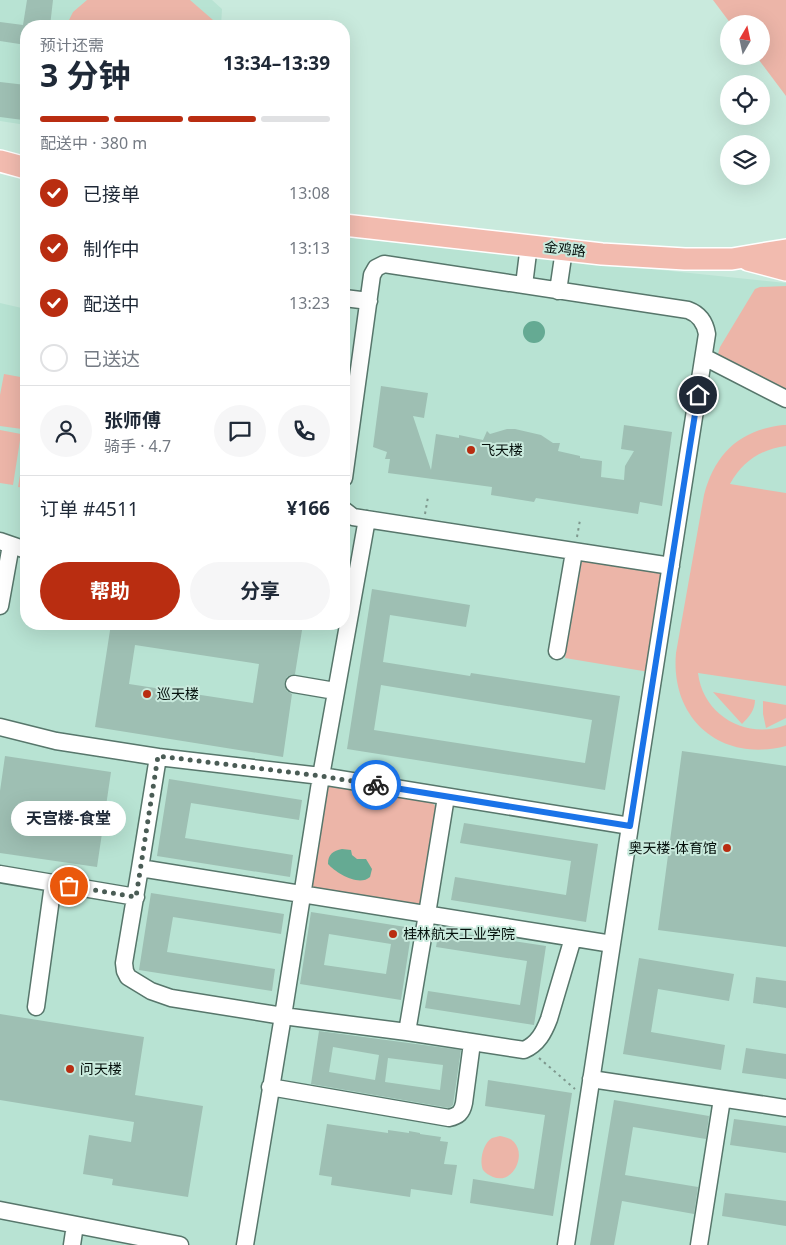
<!DOCTYPE html>
<html lang="zh">
<meta charset="utf-8">
<style>
:root{--surface:#fff;--page:#f6f6f7;--text:#1f2937;--muted:#747a83;--line:#e0e1e3;--accent:#b92d11}
body{margin:0;font-family:"Noto Sans","Noto Sans SC",sans-serif;background:var(--page);color:var(--text);height:100vh;display:flex;flex-direction:column;font-size:19px;white-space:nowrap}
*{box-sizing:border-box;margin:0}
p{font-size:16px;color:var(--muted)}
.icon{flex:none;width:28px;height:28px;fill:none;stroke:currentColor;stroke-width:2;stroke-linecap:round;stroke-linejoin:round}
.map{position:relative;flex:1;overflow:hidden}
.sheet{position:absolute;left:20px;top:20px;width:330px;height:610px;display:flex;flex-direction:column;background:var(--surface);border-radius:20px;box-shadow:0 5px 20px #0002}
.sheet>*{flex:none}
.needle{width:32px;rotate:9deg}
.fabs{position:absolute;left:720px;top:15px;display:grid;gap:10px}
.fabs a{display:grid;place-items:center;width:50px;height:50px;border-radius:50%;background:var(--surface);box-shadow:0 5px 20px #0002;font-size:25px}
.pin{position:absolute;display:grid;place-items:center;width:42px;height:42px;color:#fff;margin:-21px;border:2px solid #fff;border-radius:50%;box-shadow:0 1px 5px #0007}
.courier{position:absolute;display:grid;place-items:center;width:50px;height:50px;margin:-25px;border:4px solid #1a73e8;border-radius:50%;background:#fff;color:#222;box-shadow:0 1px 6px #0007}
.bubble{position:absolute;height:35px;border-radius:18px;background:var(--surface);box-shadow:0 5px 20px #0002;font-size:16px;font-weight:700;line-height:35px;text-align:center}
.summary em{font-style:normal;font-weight:700}
.summary div{display:flex;flex-direction:column-reverse}
.summary{display:flex;align-items:center;justify-content:space-between;height:85px;padding:0 20px}
h1{font-size:32px;font-weight:700;line-height:38px}
.bar{display:grid;grid-template-columns:repeat(4,1fr);gap:8px 5px;align-content:center;height:60px;padding:0 20px}
.bar i{height:6px;border-radius:4px;background:var(--line)}
.bar .current{background:var(--accent)}
.bar p{grid-column:span 4}
.line{display:flex;align-items:center;gap:12px;padding:0 20px;border-top:1px solid var(--line)}
.line div{flex:1}
.round{display:grid;place-items:center;flex:none;width:52px;height:52px;border-radius:26px;background:var(--page)}
ol{padding:0 20px;list-style:none}
li{display:flex;align-items:center;gap:15px;height:55px}
li p{margin-inline-start:auto}
li .icon{padding:5px;border-radius:50%;background:var(--accent);color:#fff;stroke-width:4}
li:last-child{color:var(--muted)}
li i{width:28px;height:28px;border:2px solid var(--line);border-radius:50%}
.primary-button{display:flex;gap:10px;margin-top:auto;padding:10px 20px}
.primary-button a{flex:1;height:58px;border-radius:30px;background:var(--accent);color:#fff;font-size:20px;font-weight:700;line-height:58px;text-align:center}
.primary-button a+a{background:var(--page);color:var(--text)}
.map>svg:first-child{display:block}
.built{fill:#b8e3d3}
.green{fill:#ecb5a8}
.water{fill:#65aa93}
.building{fill:#9ebfb3;fill-rule:evenodd}
.lines{fill:none;stroke-linecap:round;stroke-linejoin:round}
.minor-casing{stroke:#57766b;stroke-width:19}
.major-casing{stroke:#fff;stroke-width:24}
.path{stroke:#7e978d;stroke-width:2;stroke-dasharray:2.5 4;stroke-linecap:butt}
.minor{stroke:#fff;stroke-width:16}
.major{stroke:#f2bbaf;stroke-width:21}
.done{stroke:#4a5c55;stroke-width:5;stroke-dasharray:0 9}
.route{stroke:#1a73e8;stroke-width:6}
.poi-dot{fill:#b92d11;stroke:#c9eadd;stroke-width:2}
.labels{text-anchor:middle;stroke-width:4;stroke-linejoin:round;paint-order:stroke}
.street-label{font-size:14px;fill:#05100c;stroke:#c9eadd}
.poi-label{font-size:14px;fill:#05100c;stroke:#c9eadd;text-anchor:start}
</style>
<div class="map">
<svg width="786" height="1245" viewBox="0 0 786 1245">
<rect width="100%" height="100%" fill="#c9eadd"/>
<path class="built" d="M 0,0 L 212,0 L 222,9 L 221,26 L 26,26 L 26,125 L 0,121 Z
M 344,237 L 786,283 L 786,1245 L 0,1245 L 0,303 L 26,309 L 26,624 L 344,624 Z"/>
<path class="green" d="M 87,0 L 190,0 L 213,20 L 212,26 L 66,26 L 73,12 Z
M 713,0 L 786,0 L 786,96 L 756,56 L 761,56 L 761,24 L 731,24 Z
M 786,286 L 786,392 L 721,359 L 718,354 L 720,347 L 755,289 L 760,287 Z
M 4,374 L 26,378 L 26,402 L 22,429 L 0,426 L 0,395 Z
M 783,425 L 786,425 L 786,446 C 761,449 742,462 730,484 L 786,493 L 786,686 L 698,673 C 703,716 747,740 786,725 L 786,746 C 721,763 670,719 676,653 L 704,495 C 715,453 740,430 783,425 Z
M 0,430 L 21,434 L 13,485 L 0,483 Z
M 26,440 L 26,488 L 18,487 Z
M 582,560 L 666,574 L 649,672 L 565,658 Z
M 713,692 L 755,700 C 755,710 749,717 742,724 Z
M 763,701 L 786,705 L 786,718 L 766,728 L 763,714 Z
M 334,785 L 429,799 L 437,808 L 420,904 L 415,905 L 314,889 L 312,887 L 326,788 Z
M 500,1136 C 505,1137 510,1138 514,1142 C 527,1156 512,1185 493,1177 C 489,1175 485,1173 483,1170 C 479,1161 483,1143 492,1138 C 495,1137 497,1137 500,1136 Z"/>
<path class="water" d="M523 332a11 11 0 1 1 22 0a11 11 0 1 1-22 0Z
M 342,849 L 351,850 L 352,855 L 357,859 L 366,859 L 372,869 L 370,877 C 359,887 336,873 328,864 C 328,854 333,851 342,849 Z"/>
<path class="building" d="M 27,0 L 53,0 L 50,26 L 26,26 L 26,45 L 0,41 L 0,22 L 23,25 Z
M 0,82 L 26,85 L 26,98 L 23,120 L 0,117 Z
M 381,386 L 428,393 L 424,418 L 413,416 L 431,470 L 436,434 L 459,438 L 459,435 L 483,440 L 487,431 L 490,434 L 507,429 L 515,429 L 541,435 L 553,443 L 560,443 L 558,451 L 580,456 L 580,458 L 602,461 L 601,477 L 624,480 L 625,466 L 634,451 L 621,449 L 624,425 L 672,432 L 662,506 L 640,502 L 638,514 L 536,498 L 534,502 L 491,495 L 492,487 L 388,473 L 390,459 L 385,459 L 387,452 L 373,447 Z
M 372,589 L 470,605 L 466,627 L 390,615 L 383,662 L 470,676 L 471,673 L 620,696 L 605,790 L 347,749 ZM 381,685 L 592,720 L 585,763 L 374,730 Z
M 111,624 L 303,624 L 295,674 L 291,675 L 287,677 L 284,683 L 285,687 L 287,691 L 292,694 L 283,757 L 95,727 ZM 135,645 L 259,664 L 253,703 L 129,684 Z
M 682,751 L 786,766 L 786,947 L 658,930 Z
M 5,756 L 111,772 L 97,867 L 0,853 L 0,791 Z
M 169,779 L 302,800 L 299,820 L 191,803 L 185,838 L 293,855 L 290,877 L 157,856 Z
M 464,823 L 598,844 L 586,922 L 451,900 L 455,877 L 566,895 L 571,861 L 460,843 Z
M 151,893 L 284,914 L 281,934 L 173,917 L 167,952 L 275,969 L 272,991 L 139,970 Z
M 311,912 L 412,928 L 401,1000 L 300,984 ZM 329,934 L 391,944 L 386,974 L 324,965 Z
M 439,930 L 546,946 L 534,1025 L 425,1008 L 428,991 L 520,1005 L 527,961 L 436,947 Z
M 639,958 L 734,974 L 729,1001 L 658,989 L 651,1032 L 725,1045 L 721,1070 L 623,1054 Z
M 756,977 L 786,981 L 786,1008 L 753,1003 Z
M 0,1014 L 144,1037 L 135,1095 L 203,1106 L 188,1197 L 112,1185 L 113,1179 L 83,1174 L 89,1135 L 131,1142 L 134,1122 L 0,1100 Z
M 319,1031 L 461,1050 L 453,1105 L 449,1108 L 311,1084 ZM 333,1047 L 379,1055 L 375,1080 L 329,1072 ZM 388,1058 L 443,1065 L 440,1090 L 385,1082 Z
M 746,1048 L 786,1054 L 786,1079 L 742,1073 Z
M 488,1080 L 572,1093 L 553,1216 L 470,1203 L 473,1179 L 534,1189 L 545,1115 L 485,1106 Z
M 614,1100 L 709,1116 L 706,1139 L 633,1127 L 625,1175 L 698,1187 L 694,1214 L 622,1201 L 614,1245 L 590,1245 Z
M 734,1119 L 786,1126 L 786,1153 L 730,1145 Z
M 327,1124 L 388,1133 L 388,1130 L 409,1133 L 409,1131 L 420,1133 L 420,1134 L 441,1137 L 440,1141 L 448,1142 L 444,1164 L 457,1165 L 452,1195 L 411,1189 L 410,1197 L 331,1185 L 332,1177 L 319,1175 Z
M 725,1193 L 786,1201 L 786,1226 L 722,1216 Z"/>
<g class="lines">
<defs>
<path id="minor" d="M 524,285 L 529,245
M 558,291 L 564,250
M 344,298 L 369,301
M 704,357 L 786,399
M 344,510 L 353,517 L 671,566
M 0,541 L 26,550
M 0,606 L 11,545
M 557,651 L 574,552
M 294,684 L 335,691
M 0,727 L 56,741 L 158,757 L 321,776 L 630,826 L 707,334 C 705,322 699,314 688,310 L 384,264 L 376,268 L 372,275 L 344,478
M 158,757 L 140,868 L 124,963 L 125,971 L 128,977 L 151,991 L 171,998 L 283,1016 L 407,1032 L 524,1050 C 538,1044 544,1032 549,1019 L 573,938
M 140,868 L 612,944 L 630,826
M 0,874 L 136,897
M 36,1007 L 53,884
M 407,1032 L 427,914 L 446,797
M 591,1079 L 786,1108
M 270,1087 L 449,1118 C 458,1116 462,1113 464,1103 L 472,1043
M 0,1210 L 180,1245
M 72,1245 L 75,1225
M 245,1245 L 283,1016 L 321,776 L 367,519
M 566,1245 L 612,944
M 699,1245 L 722,1099"/>
<path id="major" d="M 0,161 L 26,168
M 344,225 L 602,254 L 685,259 L 732,259 L 786,250
M 748,260 L 786,270"/>
</defs>
<use href="#minor" class="minor-casing"/>
<use href="#major" class="major-casing"/>
<path class="path" d="M 425,514 L 428,497
M 577,537 L 580,520
M 539,1058 L 575,1089"/>
<use href="#minor" class="minor"/>
<use href="#major" class="major"/>
</g>
<g class="lines">
<path class="done" d="M 69,886 L 136,897 L 158,756 L 321,776 L 376,785"/>
<path class="route" d="M 376,785 L 630,826 L 698,395"/>
</g>
<g class="poi-dot">
<circle cx="471" cy="450" r="5"/>
<circle cx="147" cy="694" r="5"/>
<circle cx="727" cy="848" r="5"/>
<circle cx="393" cy="934" r="5"/>
<circle cx="70" cy="1069" r="5"/>
</g>
<g class="labels">
<g class="street-label">
<text transform="translate(565 249) rotate(7)" y="5">金鸡路</text>
</g>
<g class="poi-label">
<text x="481" y="455">飞天楼</text>
<text x="157" y="699">巡天楼</text>
<text x="717" y="853" text-anchor="end">奥天楼-体育馆</text>
<text x="403" y="939">桂林航天工业学院</text>
<text x="80" y="1074">问天楼</text>
</g>
</g>
</svg>
<div class="fabs">
<a><svg class="needle" viewBox="-14 -14 28 28"><path d="M0-13l5 13h-10z" fill="#e53935"/><path d="M0 13l5-13h-10z" fill="#747a83"/></svg></a>
<a><svg class="icon" aria-label="locate" viewBox="0 0 24 24"><circle cx="12" cy="12" r="6"/><path d="M12 2v4M12 18v4M2 12h4M18 12h4"/></svg></a>
<a><svg class="icon" aria-label="layers" viewBox="0 0 24 24"><path d="M12 4l9 5-9 5-9-5zM3 14l9 5 9-5"/></svg></a>
</div>
<div class="pin" style="left:69px;top:886px;background:#ea580c"><svg class="icon" aria-label="bag" viewBox="0 0 24 24"><path d="M5 8h14l-1 12H6zM9 8a3 3 0 0 1 6 0"/></svg></div>
<div class="pin" style="left:698px;top:395px;background:#1f2937"><svg class="icon" aria-label="home" viewBox="0 0 24 24"><path d="M3 11l9-7 9 7M6 9v11h12V9"/></svg></div>
<div class="courier" style="left:376px;top:785px"><svg class="icon" aria-label="bike" viewBox="0 0 24 24"><circle cx="6" cy="16" r="4"/><circle cx="18" cy="16" r="4"/><path d="M6 16l4-8h5l3 8M10 8l3 8H6M13 5h3"/></svg></div>
<div class="bubble" style="left:11px;top:801px;width:115px">天宫楼-食堂</div>
<section class="sheet">
<div class="summary"><div><h1>3 分钟</h1><p>预计还需</p></div><em>13:34–13:39</em></div>
<div class="bar"><i class="current"></i><i class="current"></i><i class="current"></i><i></i><p>配送中 · 380 m</p></div>
<ol>
<li><svg class="icon" aria-label="check" viewBox="0 0 24 24"><path d="M5 12l5 5 9-10"/></svg>已接单<p>13:08</p></li>
<li><svg class="icon" aria-label="check" viewBox="0 0 24 24"><path d="M5 12l5 5 9-10"/></svg>制作中<p>13:13</p></li>
<li><svg class="icon" aria-label="check" viewBox="0 0 24 24"><path d="M5 12l5 5 9-10"/></svg>配送中<p>13:23</p></li>
<li><i></i>已送达</li>
</ol>
<div class="line" style="height:90px"><a class="round"><svg class="icon" aria-label="person" viewBox="0 0 24 24"><circle cx="12" cy="8" r="4"/><path d="M4 21q1-7 8-7t8 7"/></svg></a><div><b>张师傅</b><p>骑手 · 4.7</p></div><a class="round"><svg class="icon" aria-label="chat" viewBox="0 0 24 24"><path d="M4 5h16v11H9l-5 4z"/></svg></a><a class="round"><svg class="icon" aria-label="phone" viewBox="0 0 24 24"><path d="M5 4h4l2 5-3 2q2 4 5 5l2-3 5 2v4C11 20 4 13 5 4z"/></svg></a></div>
<div class="line" style="height:65px"><div>订单 #4511</div><b>¥166</b></div>
<div class="primary-button"><a>帮助</a><a>分享</a></div>
</section>
</div>
